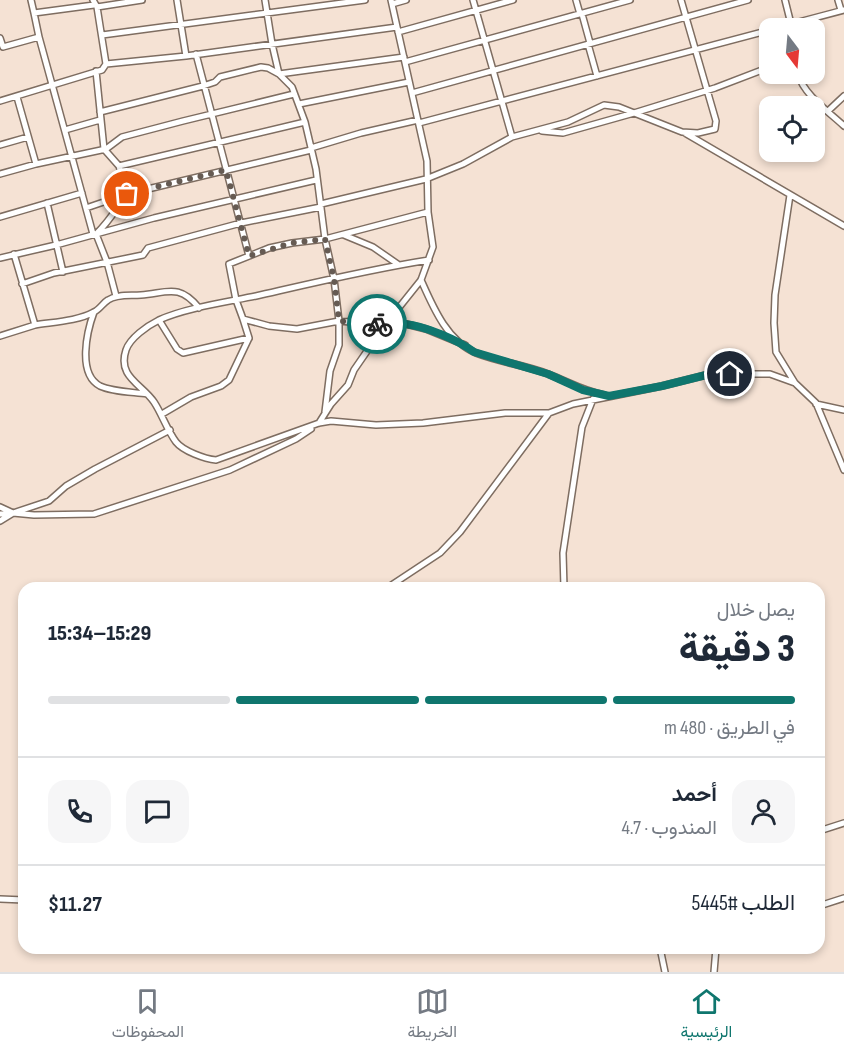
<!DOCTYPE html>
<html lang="ar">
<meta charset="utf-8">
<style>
:root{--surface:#fff;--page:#f6f6f7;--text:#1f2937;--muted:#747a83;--line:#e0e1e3;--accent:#0f766e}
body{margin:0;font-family:"Sofia Sans Condensed",Vazirmatn,sans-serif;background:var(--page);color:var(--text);direction:rtl;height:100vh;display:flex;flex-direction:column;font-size:22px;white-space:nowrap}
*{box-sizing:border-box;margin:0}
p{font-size:20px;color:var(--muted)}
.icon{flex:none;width:33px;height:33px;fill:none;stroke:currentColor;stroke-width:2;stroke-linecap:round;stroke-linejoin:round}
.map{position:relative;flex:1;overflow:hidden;direction:ltr}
.drawer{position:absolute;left:18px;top:582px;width:807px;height:372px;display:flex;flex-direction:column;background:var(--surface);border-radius:18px;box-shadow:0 3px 9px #0003;direction:rtl}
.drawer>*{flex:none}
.needle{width:39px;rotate:164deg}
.tools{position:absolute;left:759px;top:18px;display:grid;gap:12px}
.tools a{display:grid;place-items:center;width:66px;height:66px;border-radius:12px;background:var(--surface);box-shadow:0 3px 9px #0003;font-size:30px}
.pin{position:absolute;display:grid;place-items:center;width:51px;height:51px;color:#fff;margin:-26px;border:3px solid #fff;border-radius:50%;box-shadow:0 2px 6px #0007}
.courier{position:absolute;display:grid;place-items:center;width:60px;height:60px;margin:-30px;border:4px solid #0f766e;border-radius:50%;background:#fff;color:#222;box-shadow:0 2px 8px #0007}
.summary em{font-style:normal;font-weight:800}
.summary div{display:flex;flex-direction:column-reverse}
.summary{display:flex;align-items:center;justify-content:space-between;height:102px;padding:0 30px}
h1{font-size:39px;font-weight:800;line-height:45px}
.bar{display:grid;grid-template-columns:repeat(4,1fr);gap:9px 6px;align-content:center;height:72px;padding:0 30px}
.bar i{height:8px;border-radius:4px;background:var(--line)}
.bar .active{background:var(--accent)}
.bar p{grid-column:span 4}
.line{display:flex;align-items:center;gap:15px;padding:0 30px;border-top:2px solid var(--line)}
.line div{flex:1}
.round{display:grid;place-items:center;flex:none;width:63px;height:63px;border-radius:18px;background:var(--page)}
.tab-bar{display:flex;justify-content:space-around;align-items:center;height:84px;border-top:2px solid var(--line);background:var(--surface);font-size:16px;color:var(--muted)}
.tab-bar a{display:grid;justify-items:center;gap:3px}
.tab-bar .active{color:var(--accent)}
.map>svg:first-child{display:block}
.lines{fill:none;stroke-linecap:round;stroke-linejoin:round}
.minor-casing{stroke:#7e6d61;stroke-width:8}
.minor{stroke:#fff;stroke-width:5}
.done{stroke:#665b53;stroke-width:6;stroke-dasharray:0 10.8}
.route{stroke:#0f766e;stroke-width:8}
</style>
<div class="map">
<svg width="844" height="972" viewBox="0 0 844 972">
<rect width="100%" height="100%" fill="#f5e2d4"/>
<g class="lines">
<defs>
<path id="minor" d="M 31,0 L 34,13 L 94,5
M 93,0 L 97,7 L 106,64
M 177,0 L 186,56
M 265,0 L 272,44 L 279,74 L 292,87 L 305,122 L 316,169 L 325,239 L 334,279 L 339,321 L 339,345 L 330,371 L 325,412
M 473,0 L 512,137
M 576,0 L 580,14
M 785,0 L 792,28
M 838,0 L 841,10
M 392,4 L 406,0
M 97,7 L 142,0
M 34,13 L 39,37
M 582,14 L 590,43
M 776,28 L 844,10
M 398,32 L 513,0
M 102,35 L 365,0
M 0,38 L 3,47 L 39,37 L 93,234
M 588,44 L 597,76
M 196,54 L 249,256
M 405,62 L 630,0
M 96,71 L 104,149 L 119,166 L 127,194 C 117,208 109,222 96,234 L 107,262 L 116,296
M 798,74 C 804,95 828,111 844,126
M 412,93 L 748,0
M 17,97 L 36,164
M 0,101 L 102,70 L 106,64 L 186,56 L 397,27
M 299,104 L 409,82
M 828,111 L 844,96
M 100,112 L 203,86 L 215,82 L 220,77 L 261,67 L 268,68 L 279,74 L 404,57
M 419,123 L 770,30
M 65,130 L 100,120
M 542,131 L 563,133 L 634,113 L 715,88 L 770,67
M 685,133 L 844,226
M 0,145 L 28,137
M 311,148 L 361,133 L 418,120
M 119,166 L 305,122
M 0,174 L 36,164 L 106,149 L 122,137 L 183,121 L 294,94
M 790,195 L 775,295 L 774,323 L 776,352 L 795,383 L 816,403 L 844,470
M 47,203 L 63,272
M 321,204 L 426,179 L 463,164 L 512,137 L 568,122 L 604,105 L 619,107 L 682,132 L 698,133 L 715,129 L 716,121 L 681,0
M 86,208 L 127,194 L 311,150
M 428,212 L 325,239 L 292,243 L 269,248 L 229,264 L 236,300 L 243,319 L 269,326 L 297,329 L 339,321 L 385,325 L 406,324 L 426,329 L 465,345
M 0,217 L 82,193
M 344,235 L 373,247 L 399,265
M 14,254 L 35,325 C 53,322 78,321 94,312 C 100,309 103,303 108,300 C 117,294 130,296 141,295 C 167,293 179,283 199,308
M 0,258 L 56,245 L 154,218 L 316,180
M 429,260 C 371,269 313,283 256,296 C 227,302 185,308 159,320 C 147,326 130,338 126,350 C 117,377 142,384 154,402 C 162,414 167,430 176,442 C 183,451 205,459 216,460 L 319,423 L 331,421 L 376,425 L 423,423 L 505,413 L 549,413
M 421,280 C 433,307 447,341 476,353 C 499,362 525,365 548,374 C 569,382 581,390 604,395
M 22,284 L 54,273 L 143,255 L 148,248 L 241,223 L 321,207
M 94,312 C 87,331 77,374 100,386 C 113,392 133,392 147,394
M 159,320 L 177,349 L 183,353 L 249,338
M 0,336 L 35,325
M 816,404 L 844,410
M 162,414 L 191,397 L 221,386 L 229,380 L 249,338 L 243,319
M 319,423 L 331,404 L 348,385 L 354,370 L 385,325 L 421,280 L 433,247 L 428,212 L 427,161 L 391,0
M 0,507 L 13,513 L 34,515 L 94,514 L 230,470 L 296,439 L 311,429
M 0,514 L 11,513
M 0,521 L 13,513 L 49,501 L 66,486 L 95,469 L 170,430
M 387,588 L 440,553 L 460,532 L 549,413 L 573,404 L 662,386 L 710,374 L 770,374 L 795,383
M 564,588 L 563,553 L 582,427 L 593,399
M 819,831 L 844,823
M 0,899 L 24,900
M 819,906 L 844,898
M 660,948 L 665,972
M 714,972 L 716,948"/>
</defs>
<use href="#minor" class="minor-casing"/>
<use href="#minor" class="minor"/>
</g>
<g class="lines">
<path class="done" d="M 127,194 L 226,170 L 249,256 L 292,243 L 325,239 L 334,279 L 339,321 L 377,324"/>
<path class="route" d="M 377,324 C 386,325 395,323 405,324 C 425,326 458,340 474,352 L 548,374 L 583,390 L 609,396 L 662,386 L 710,374 L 730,374"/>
</g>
</svg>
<div class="tools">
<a><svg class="needle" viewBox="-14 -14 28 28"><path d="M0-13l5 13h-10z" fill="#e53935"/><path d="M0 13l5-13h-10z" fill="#747a83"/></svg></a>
<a><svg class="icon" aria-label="locate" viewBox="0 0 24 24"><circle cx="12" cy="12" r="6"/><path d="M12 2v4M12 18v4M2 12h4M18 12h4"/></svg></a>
</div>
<div class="pin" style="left:127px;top:194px;background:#ea580c"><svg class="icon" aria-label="bag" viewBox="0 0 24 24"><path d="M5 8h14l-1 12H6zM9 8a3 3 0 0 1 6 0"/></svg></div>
<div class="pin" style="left:730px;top:374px;background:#1f2937"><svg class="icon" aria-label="home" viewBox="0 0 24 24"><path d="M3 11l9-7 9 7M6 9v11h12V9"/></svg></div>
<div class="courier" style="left:377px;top:324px"><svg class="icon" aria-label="bike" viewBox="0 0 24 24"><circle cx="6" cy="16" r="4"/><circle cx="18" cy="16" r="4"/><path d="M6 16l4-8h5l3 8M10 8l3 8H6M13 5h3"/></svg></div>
<section class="drawer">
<div class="summary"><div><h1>3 دقيقة</h1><p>يصل خلال</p></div><em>15:29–15:34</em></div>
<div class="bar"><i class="active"></i><i class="active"></i><i class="active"></i><i></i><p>في الطريق · 480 m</p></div>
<div class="line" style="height:108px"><a class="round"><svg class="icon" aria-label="person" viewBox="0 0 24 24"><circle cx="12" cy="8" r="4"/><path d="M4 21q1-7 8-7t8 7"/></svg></a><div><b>أحمد</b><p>المندوب · 4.7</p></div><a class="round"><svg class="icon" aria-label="chat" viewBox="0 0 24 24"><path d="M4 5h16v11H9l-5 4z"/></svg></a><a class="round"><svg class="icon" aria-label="phone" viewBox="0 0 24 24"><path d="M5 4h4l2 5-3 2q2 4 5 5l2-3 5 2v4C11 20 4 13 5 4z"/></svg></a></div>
<div class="line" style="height:78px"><div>الطلب #5445</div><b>$11.27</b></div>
</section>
</div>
<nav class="tab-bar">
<a class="active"><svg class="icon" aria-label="home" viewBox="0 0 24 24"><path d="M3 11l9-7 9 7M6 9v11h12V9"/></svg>الرئيسية</a>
<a><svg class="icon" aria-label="map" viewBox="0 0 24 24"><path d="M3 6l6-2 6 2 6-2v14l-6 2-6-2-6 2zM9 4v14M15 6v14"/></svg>الخريطة</a>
<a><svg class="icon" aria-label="saved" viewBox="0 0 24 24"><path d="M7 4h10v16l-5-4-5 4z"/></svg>المحفوظات</a>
</nav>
